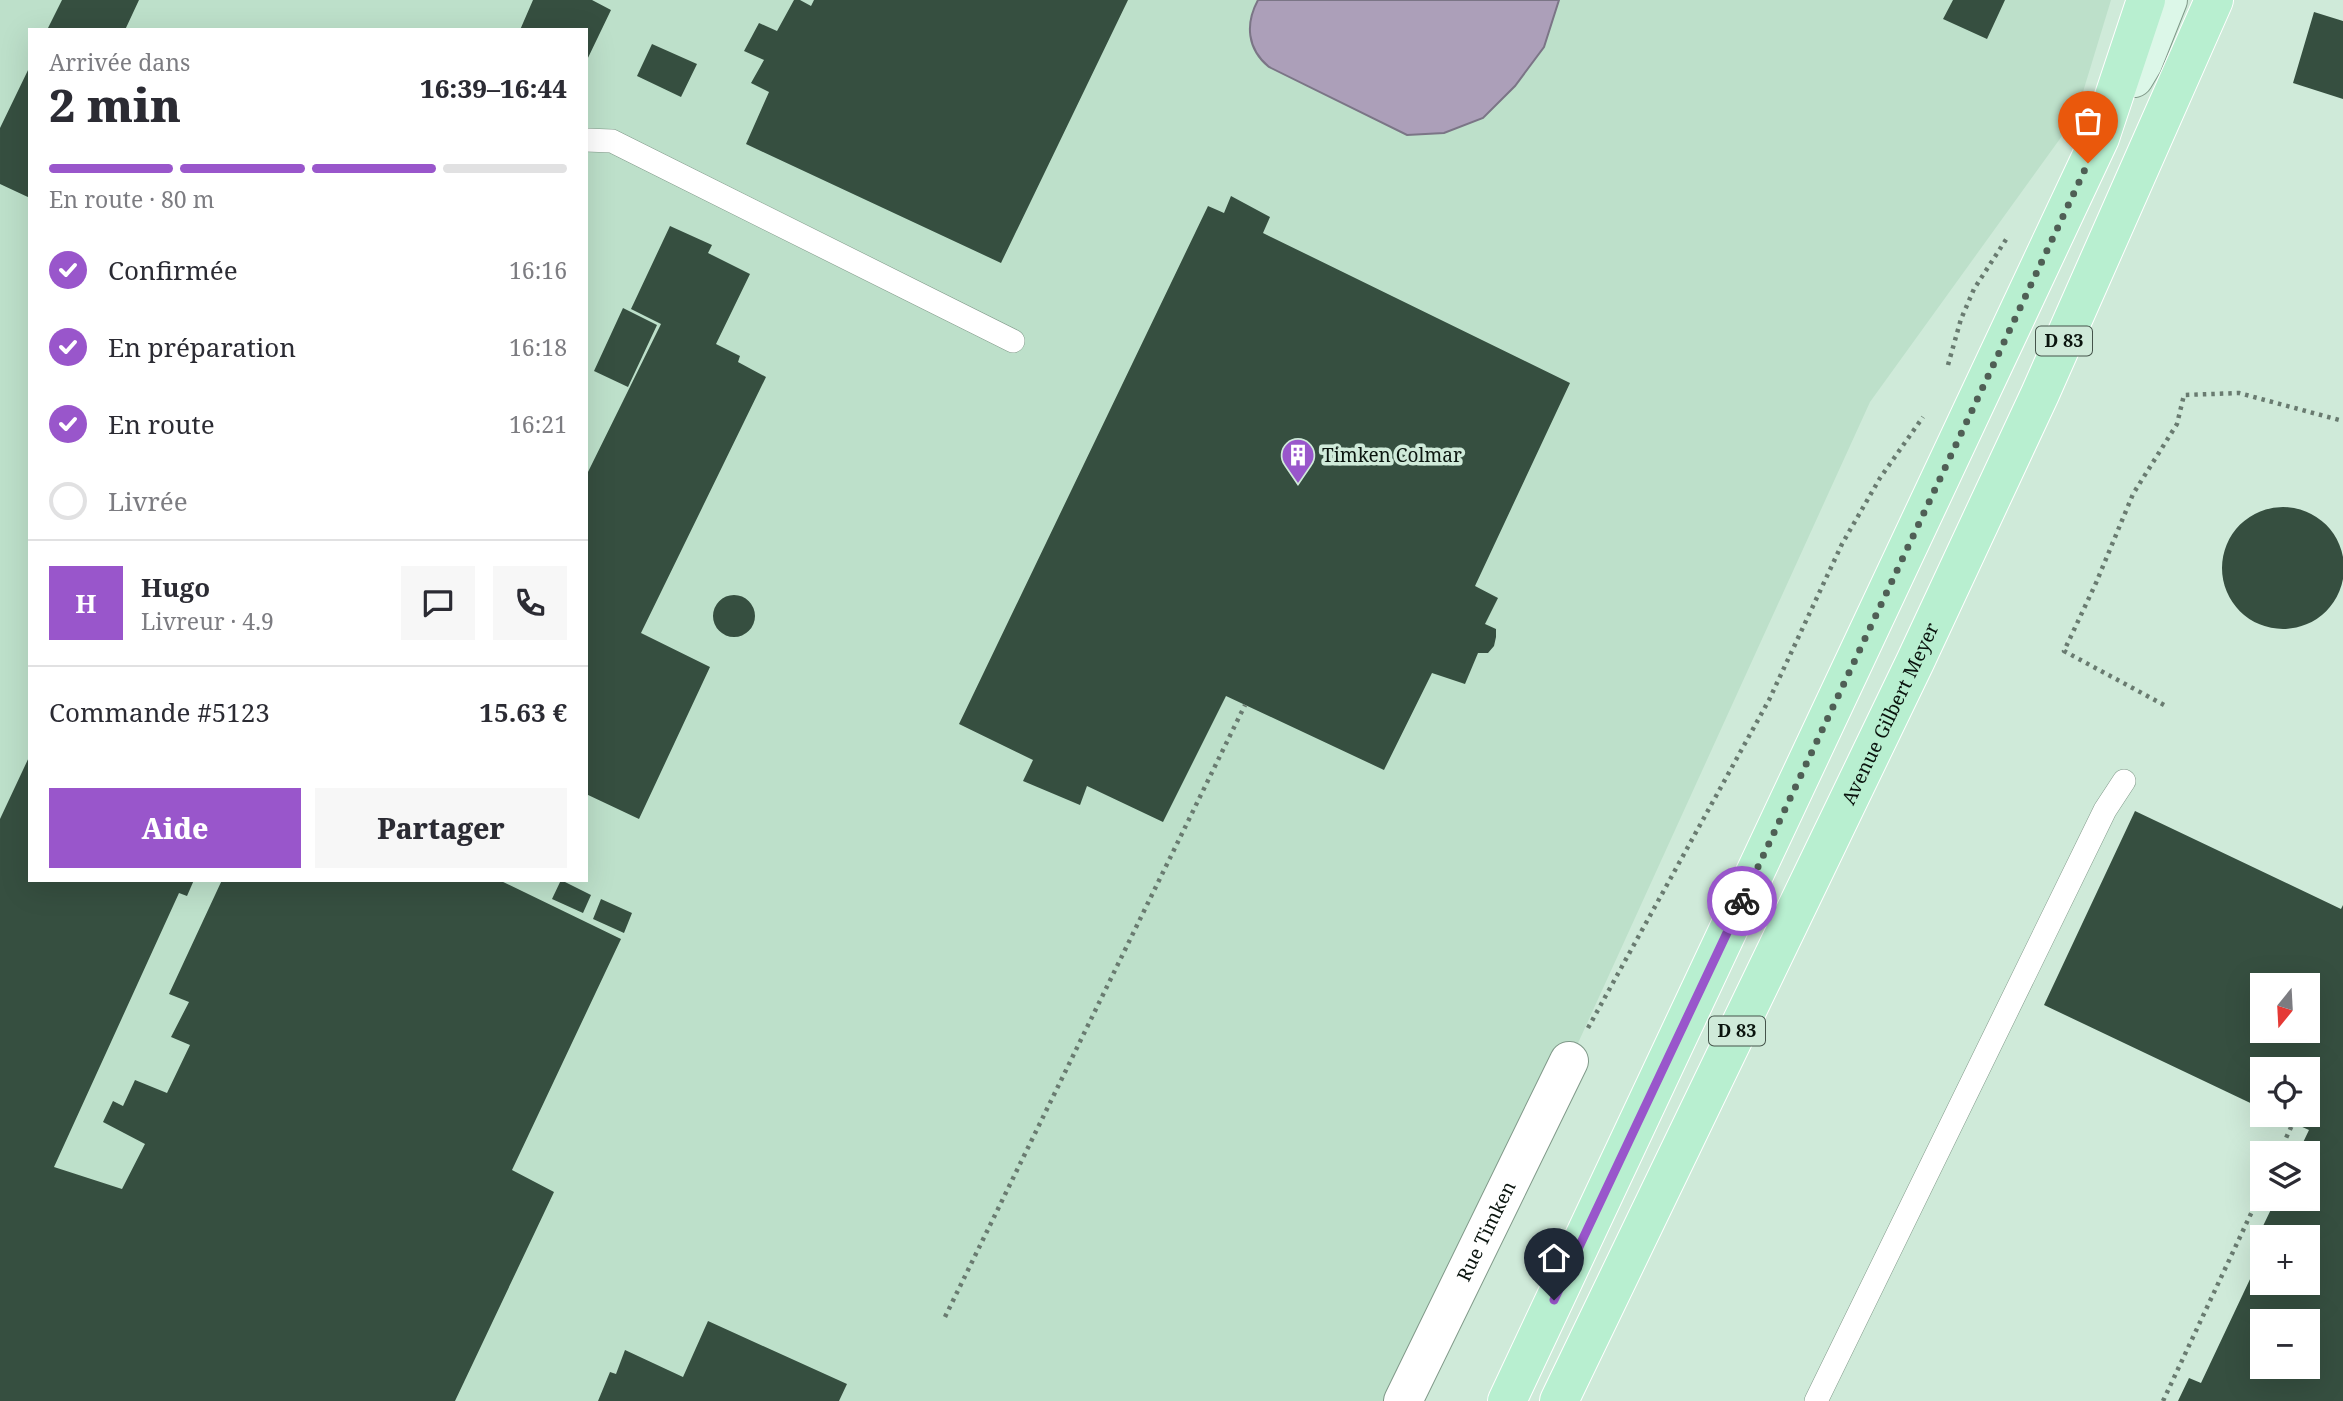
<!DOCTYPE html>
<html lang="fr">
<meta charset="utf-8">
<style>
:root{--surface:#fff;--page:#f7f7f7;--text:#2b2b33;--muted:#7c7c81;--line:#e1e1e2;--accent:#9956cb}
body{margin:0;font-family:"Noto Serif",serif;background:var(--page);color:var(--text);height:100vh;display:flex;flex-direction:column;font-size:26px;white-space:nowrap}
*{box-sizing:border-box;margin:0}
p{font-size:23px;color:var(--muted)}
.icon{flex:none;width:38px;height:38px;fill:none;stroke:currentColor;stroke-width:2;stroke-linecap:round;stroke-linejoin:round}
.map{position:relative;flex:1;overflow:hidden}
.drawer{position:absolute;left:28px;top:28px;width:560px;height:854px;display:flex;flex-direction:column;background:var(--surface);border-radius:0px;box-shadow:0 7px 28px #0002}
.drawer>*{flex:none}
.needle{width:46px;rotate:198deg}
.controls{position:absolute;left:2250px;top:973px;display:grid;gap:14px}
.controls a{display:grid;place-items:center;width:70px;height:70px;border-radius:0px;background:var(--surface);box-shadow:0 7px 28px #0002;font-size:35px}
.pin{position:absolute;display:grid;place-items:center;width:60px;height:60px;color:#fff;margin:-72px -30px;border-radius:50% 50% 50% 0;rotate:-45deg;box-shadow:0 0 7px #0007}
.pin .icon{rotate:45deg}
.courier{position:absolute;display:grid;place-items:center;width:70px;height:70px;margin:-35px;border:5px solid #9956cb;border-radius:50%;background:#fff;color:#222;box-shadow:0 2px 9px #0007}
.headline em{font-style:normal;font-weight:800}
.headline div{display:flex;flex-direction:column-reverse}
.headline{display:flex;align-items:center;justify-content:space-between;height:119px;padding:0 21px}
h1{font-size:46px;font-weight:800;line-height:52px}
.bar{display:grid;grid-template-columns:repeat(4,1fr);gap:10px 7px;align-content:center;height:84px;padding:0 21px}
.bar i{height:9px;border-radius:5px;background:var(--line)}
.bar .on{background:var(--accent)}
.bar p{grid-column:span 4}
.line{display:flex;align-items:center;gap:18px;padding:0 21px;border-top:2px solid var(--line)}
.line div{flex:1}
.round{display:grid;place-items:center;flex:none;width:74px;height:74px;border-radius:0px;background:var(--page)}
ol{padding:0 21px;list-style:none}
li{display:flex;align-items:center;gap:21px;height:77px}
li p{margin-inline-start:auto}
li .icon{padding:7px;border-radius:50%;background:var(--accent);color:#fff;stroke-width:4}
li:last-child{color:var(--muted)}
li i{width:38px;height:38px;border:4px solid var(--line);border-radius:50%}
.cta{display:flex;gap:14px;margin-top:auto;padding:14px 21px}
.cta a{flex:1;height:80px;border-radius:0px;background:var(--accent);color:#fff;font-size:28px;font-weight:800;line-height:80px;text-align:center}
.cta a+a{background:var(--page);color:var(--text)}
.map>svg:first-child{display:block}
.built{fill:#bde0ca;fill-rule:evenodd}
.water{fill:#ac9fb9;stroke:#7b7586;stroke-width:2}
.building{fill:#364f40;fill-rule:evenodd}
.lines{fill:none;stroke-linecap:round;stroke-linejoin:round}
.lane-casing{stroke:#809989;stroke-width:24}
.street-casing{stroke:#809989;stroke-width:40}
.secondary-casing{stroke:#809989;stroke-width:40}
.primary-casing{stroke:#fff;stroke-width:40}
.path{stroke:#697b70;stroke-width:4.5;stroke-dasharray:3.5 5;stroke-linecap:butt}
.lane{stroke:#fff;stroke-width:23}
.street{stroke:#fff;stroke-width:38}
.secondary{stroke:#dcf7e8;stroke-width:38}
.primary{stroke:#b8efd0;stroke-width:38}
.done{stroke:#4f5f55;stroke-width:7;stroke-dasharray:0 12.6}
.route{stroke:#9956cb;stroke-width:9}
.labels{text-anchor:middle;stroke-width:7;stroke-linejoin:round;paint-order:stroke}
.shield{fill:#cfead9;stroke:#45544b;stroke-width:2}
.shield-label{font-size:18px;font-weight:bold;fill:#0a140e}
.poi-label{font-size:19px;fill:#0a140e;stroke:#cfead9;text-anchor:start}
.street-label{font-size:19px;fill:#0a140e;stroke:#cfead9}
</style>
<div class="map">
<svg width="2343" height="1401" viewBox="0 0 2343 1401">
<rect width="100%" height="100%" fill="#cfead9"/>
<path class="built" d="M 0,0 L 2111,0 L 2075,118 L 1870,402 L 1415,1401 L 0,1401 ZM 30,30 L 586,30 L 586,880 L 30,880 Z"/>
<path class="water" d="M 1258,0 L 1559,0 L 1544,47 L 1515,86 L 1483,118 L 1444,133 L 1407,135 L 1269,67 C 1247,49 1245,24 1258,0 Z"/>
<path class="building" d="M 62,0 L 139,0 L 125,30 L 47,30 Z
M 533,0 L 592,0 L 611,10 L 586,62 L 586,30 L 520,30 Z
M 794,0 L 800,0 L 811,6 L 814,0 L 1128,0 L 1001,263 L 746,144 L 769,92 L 751,83 L 764,60 L 744,51 L 759,23 L 777,31 Z
M 1953,0 L 2005,0 L 1987,39 L 1943,19 Z
M 2314,12 L 2343,21 L 2343,99 L 2293,83 Z
M 652,44 L 697,64 L 681,97 L 637,76 Z
M 30,66 L 30,198 L 0,184 L 0,128 Z
M 1231,196 L 1270,217 L 1263,233 L 1570,383 L 1475,586 L 1498,598 L 1485,624 L 1496,629 L 1496,637 L 1494,646 L 1488,653 L 1478,653 L 1465,684 L 1432,673 L 1384,770 L 1226,696 L 1163,822 L 1087,786 L 1080,805 L 1023,781 L 1033,760 L 959,724 L 1208,206 L 1224,213 Z
M 670,226 L 712,245 L 708,253 L 750,274 L 716,344 L 740,356 L 738,362 L 766,377 L 641,633 L 710,667 L 639,819 L 586,794 L 586,476 L 661,324 L 631,309 Z
M 623,308 L 657,325 L 628,387 L 594,371 Z
M2222 568a61 61 0 1 1 122 0a61 61 0 1 1-122 0Z
M713 616a21 21 0 1 1 42 0a21 21 0 1 1-42 0Z
M 30,755 L 30,880 L 194,880 L 187,896 L 179,893 L 54,1167 L 122,1189 L 145,1144 L 103,1122 L 113,1101 L 123,1106 L 135,1080 L 167,1093 L 190,1045 L 171,1037 L 189,1002 L 169,994 L 222,880 L 499,880 L 621,939 L 512,1170 L 554,1192 L 455,1401 L 0,1401 L 0,819 Z
M 2135,811 L 2341,909 L 2343,905 L 2343,1401 L 2178,1401 L 2189,1378 L 2201,1383 L 2260,1258 L 2250,1253 L 2276,1199 L 2308,1199 L 2308,1153 L 2298,1153 L 2309,1130 L 2275,1115 L 2308,1115 L 2308,1069 L 2263,1069 L 2263,1109 L 2044,1005 ZM 2263,985 L 2308,985 L 2308,1031 L 2263,1031 ZM 2263,1237 L 2308,1237 L 2308,1283 L 2263,1283 ZM 2263,1321 L 2308,1321 L 2308,1367 L 2263,1367 Z
M 561,880 L 591,895 L 583,913 L 552,899 Z
M 601,899 L 632,913 L 624,933 L 593,919 Z
M 708,1321 L 847,1384 L 839,1401 L 598,1401 L 610,1372 L 616,1374 L 625,1350 L 683,1377 Z"/>
<g class="lines">
<defs>
<path id="lane" d="M 586,140 L 612,141 L 1013,341
M 1816,1401 L 2105,810 L 2124,781"/>
<g id="street">
<path id="s1" d="M 1403,1401 L 1569,1061"/>
</g>
<path id="secondary" d="M 2134,78 L 2143,63 L 2168,0"/>
<g id="primary">
<path d="M 1507,1401 L 2100,138 L 2146,0"/>
<path id="s2" d="M 1559,1401 L 1915,662 L 2040,394 L 2214,0"/>
</g>
</defs>
<use href="#lane" class="lane-casing"/>
<use href="#street" class="street-casing"/>
<use href="#secondary" class="secondary-casing"/>
<use href="#primary" class="primary-casing"/>
<path class="path" d="M 1948,365 L 1961,319 L 1974,289 L 2007,238
M 2164,705 L 2064,651 L 2096,583 L 2133,494 L 2177,424 L 2184,395 L 2239,393 L 2343,421
M 1588,1028 L 1769,700 L 1842,544 L 1880,478 L 1923,417
M 2279,1153 L 2293,1123
M 945,1317 L 1245,705
M 2163,1401 L 2263,1188"/>
<use href="#lane" class="lane"/>
<use href="#street" class="street"/>
<use href="#secondary" class="secondary"/>
<use href="#primary" class="primary"/>
</g>
<g class="lines">
<path class="done" d="M 1742,901 L 2088,163"/>
<path class="route" d="M 1554,1300 L 1742,901"/>
</g>
<defs>
<symbol id="building-pin" viewBox="-11 -11 22 30"><path d="M0 17L-7.5 6A9.5 9.5 0 1 1 7.5 6Z" fill="#9956cb" stroke="#cfead9"/><path d="M-4-6H4V6H1V3H-1V6H-4ZM-2.5-4.3h1.7v1.8h-1.7ZM.8-4.3h1.7v1.8H.8ZM-2.5-1h1.7V.8h-1.7ZM.8-1h1.7V.8H.8Z" fill="#fff"/></symbol>
</defs>
<g fill-rule="evenodd">
<use href="#building-pin" x="1279" y="436" width="38" height="52"/>
</g>
<g class="labels">
<g class="shield">
<rect x="2036" y="326.5" width="56" height="29" rx="5"/>
<rect x="1709" y="1016.5" width="56" height="29" rx="5"/>
</g>
<g class="shield-label">
<text x="2064" y="347">D 83</text>
<text x="1737" y="1037">D 83</text>
</g>
<g class="poi-label">
<text x="1322" y="462">Timken Colmar</text>
</g>
<g class="street-label">
<text dy="7" stroke="none"><textPath href="#s2" startOffset="763">Avenue Gilbert Meyer</textPath></text>
<text dy="7" stroke="none"><textPath href="#s1" startOffset="189">Rue Timken</textPath></text>
</g>
</g>
</svg>
<div class="controls">
<a><svg class="needle" viewBox="-14 -14 28 28"><path d="M0-13l5 13h-10z" fill="#e53935"/><path d="M0 13l5-13h-10z" fill="#7c7c81"/></svg></a>
<a><svg class="icon" aria-label="locate" viewBox="0 0 24 24"><circle cx="12" cy="12" r="6"/><path d="M12 2v4M12 18v4M2 12h4M18 12h4"/></svg></a>
<a><svg class="icon" aria-label="layers" viewBox="0 0 24 24"><path d="M12 4l9 5-9 5-9-5zM3 14l9 5 9-5"/></svg></a>
<a>+</a>
<a>−</a>
</div>
<div class="pin" style="left:2088px;top:163px;background:#ea580c"><svg class="icon" aria-label="bag" viewBox="0 0 24 24"><path d="M5 8h14l-1 12H6zM9 8a3 3 0 0 1 6 0"/></svg></div>
<div class="pin" style="left:1554px;top:1300px;background:#1f2937"><svg class="icon" aria-label="home" viewBox="0 0 24 24"><path d="M3 11l9-7 9 7M6 9v11h12V9"/></svg></div>
<div class="courier" style="left:1742px;top:901px"><svg class="icon" aria-label="bike" viewBox="0 0 24 24"><circle cx="6" cy="16" r="4"/><circle cx="18" cy="16" r="4"/><path d="M6 16l4-8h5l3 8M10 8l3 8H6M13 5h3"/></svg></div>
<section class="drawer">
<div class="headline"><div><h1>2 min</h1><p>Arrivée dans</p></div><em>16:39–16:44</em></div>
<div class="bar"><i class="on"></i><i class="on"></i><i class="on"></i><i></i><p>En route · 80 m</p></div>
<ol>
<li><svg class="icon" aria-label="check" viewBox="0 0 24 24"><path d="M5 12l5 5 9-10"/></svg>Confirmée<p>16:16</p></li>
<li><svg class="icon" aria-label="check" viewBox="0 0 24 24"><path d="M5 12l5 5 9-10"/></svg>En préparation<p>16:18</p></li>
<li><svg class="icon" aria-label="check" viewBox="0 0 24 24"><path d="M5 12l5 5 9-10"/></svg>En route<p>16:21</p></li>
<li><i></i>Livrée</li>
</ol>
<div class="line" style="height:126px"><b class="round" style="background:var(--accent);color:#fff">H</b><div><b>Hugo</b><p>Livreur · 4.9</p></div><a class="round"><svg class="icon" aria-label="chat" viewBox="0 0 24 24"><path d="M4 5h16v11H9l-5 4z"/></svg></a><a class="round"><svg class="icon" aria-label="phone" viewBox="0 0 24 24"><path d="M5 4h4l2 5-3 2q2 4 5 5l2-3 5 2v4C11 20 4 13 5 4z"/></svg></a></div>
<div class="line" style="height:91px"><div>Commande #5123</div><b>15.63 €</b></div>
<div class="cta"><a>Aide</a><a>Partager</a></div>
</section>
</div>
